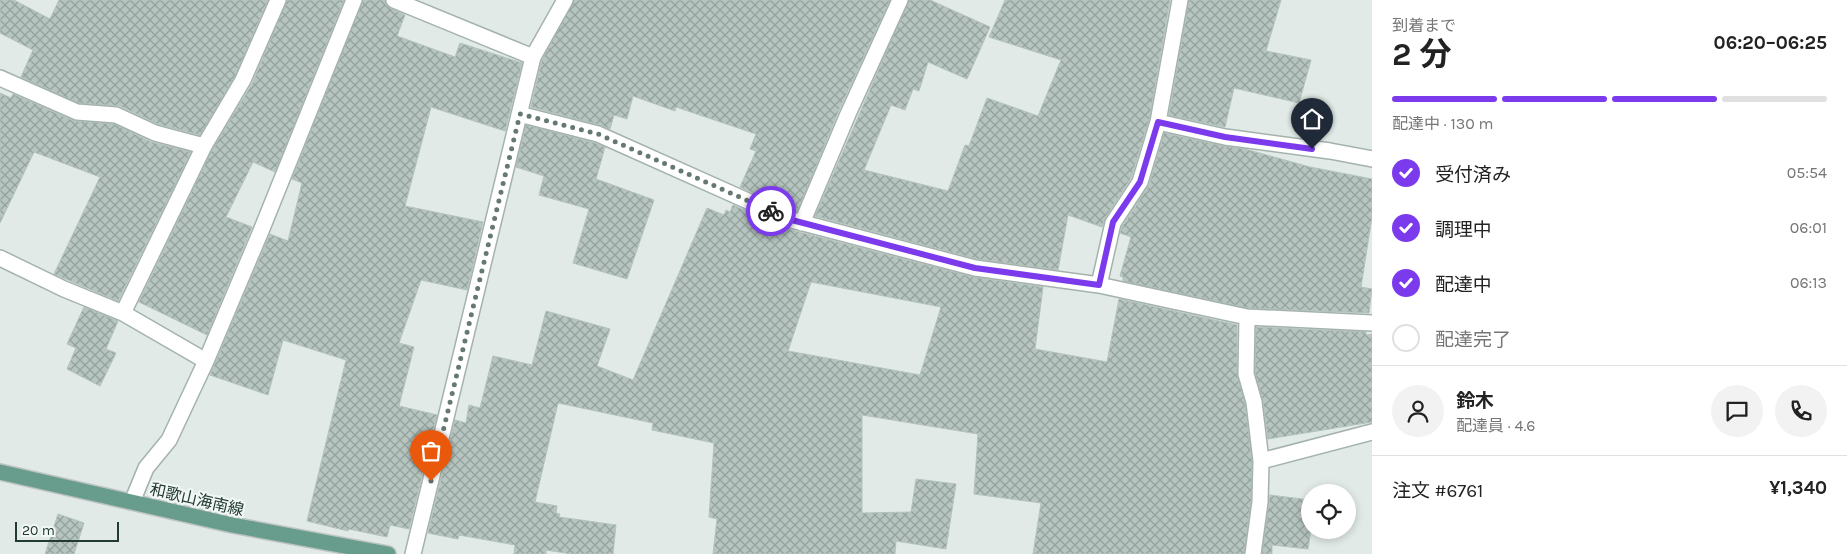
<!DOCTYPE html>
<html lang="ja">
<meta charset="utf-8">
<style>
:root{--surface:#fff;--page:#f2f2f2;--text:#222;--muted:#767676;--line:#e0e0e0;--accent:#7c3aed}
body{margin:0;font-family:Karla,"Noto Sans JP",sans-serif;background:var(--page);color:var(--text);height:100vh;display:flex;flex-direction:column;font-size:19px;white-space:nowrap}
*{box-sizing:border-box;margin:0}
p{font-size:16px;color:var(--muted)}
.icon{flex:none;width:28px;height:28px;fill:none;stroke:currentColor;stroke-width:2;stroke-linecap:round;stroke-linejoin:round}
.map{position:relative;flex:1;overflow:hidden}
.details{display:flex;flex-direction:column;background:var(--surface);width:475px}
.details>*{flex:none}
.controls{position:absolute;left:1301px;top:484px;display:grid;gap:10px}
.controls a{display:grid;place-items:center;width:55px;height:55px;border-radius:50%;background:var(--surface);box-shadow:0 2px 8px #0003;font-size:25px}
.scale{position:absolute;left:15px;bottom:12px;width:104px;box-sizing:border-box;padding-left:5px;border:2px solid #223a33;border-top:0;font-size:14px;line-height:18px;white-space:nowrap;color:#223a33;-webkit-text-stroke:4px #f1f7f4;paint-order:stroke}
.pin{position:absolute;display:grid;place-items:center;width:42px;height:42px;color:#fff;margin:-51px -21px;border-radius:50% 50% 50% 0;rotate:-45deg;box-shadow:0 0 5px #0007}
.pin .icon{rotate:45deg}
.courier{position:absolute;display:grid;place-items:center;width:50px;height:50px;margin:-25px;border:4px solid #7c3aed;border-radius:50%;background:#fff;color:#222;box-shadow:0 1px 6px #0007}
.head em{font-style:normal;font-weight:700}
.head div{display:flex;flex-direction:column-reverse}
.head{display:flex;align-items:center;justify-content:space-between;height:85px;padding:0 20px}
h1{font-size:32px;font-weight:700;line-height:38px}
.bar{display:grid;grid-template-columns:repeat(4,1fr);gap:8px 5px;align-content:center;height:60px;padding:0 20px}
.bar i{height:6px;border-radius:4px;background:var(--line)}
.bar .current{background:var(--accent)}
.bar p{grid-column:span 4}
.line{display:flex;align-items:center;gap:12px;padding:0 20px;border-top:1px solid var(--line)}
.line div{flex:1}
.round{display:grid;place-items:center;flex:none;width:52px;height:52px;border-radius:26px;background:var(--page)}
ol{padding:0 20px;list-style:none}
li{display:flex;align-items:center;gap:15px;height:55px}
li p{margin-inline-start:auto}
li .icon{padding:5px;border-radius:50%;background:var(--accent);color:#fff;stroke-width:4}
li:last-child{color:var(--muted)}
li i{width:28px;height:28px;border:2px solid var(--line);border-radius:50%}
main{display:flex;flex:1;min-height:0}
.map>svg:first-child{display:block}
.building{fill:url(#building-cross-hatch);stroke:#b4c3bd;fill-rule:evenodd}
.lines{fill:none;stroke-linecap:round;stroke-linejoin:round}
.minor-casing{stroke:#a4b2ad;stroke-width:18}
.major-casing{stroke:#bdc4c2;stroke-width:18}
.minor{stroke:#fff;stroke-width:15}
.major{stroke:#689d8e;stroke-width:15}
.done{stroke:#657872;stroke-width:5;stroke-dasharray:0 9}
.route{stroke:#7c3aed;stroke-width:6}
.labels{text-anchor:middle;stroke-width:4.5;stroke-linejoin:round;paint-order:stroke}
.street-label{font-size:16px;fill:#223a33;stroke:#f1f7f4}
</style>
<main>
<div class="map">
<svg width="1372" height="554" viewBox="0 0 1372 554">
<defs>
<pattern id="building-cross-hatch" width="8" height="8" patternUnits="userSpaceOnUse" patternTransform="scale(1.25)"><rect width="8" height="8" fill="#b6c5bf"/><path d="M0 0l8 8M0 8l8-8" fill="none" stroke="#94a19c"/></pattern>
</defs>
<rect width="100%" height="100%" fill="#e1eae6"/>
<path class="building" d="M 0,0 L 14,0 L 50,19 L 59,0 L 268,0 L 235,76 L 200,135 L 158,124 L 120,106 L 79,103 L 21,77 L 33,50 L 0,33 Z
M 287,0 L 344,0 L 275,172 L 253,162 L 226,217 L 252,227 L 207,335 L 139,302 L 212,150 L 252,84 Z
M 363,0 L 385,0 L 386,5 L 390,8 L 405,15 L 397,36 L 455,57 L 460,43 L 522,63 L 505,131 L 431,107 L 405,206 L 483,222 L 467,290 L 421,280 L 399,343 L 414,347 L 399,406 L 437,415 L 409,529 L 390,525 L 387,537 L 349,529 L 348,531 L 307,521 L 346,360 L 283,340 L 268,395 L 210,375 L 270,234 L 288,241 L 302,183 L 292,179 Z
M 574,0 L 890,0 L 839,110 L 797,212 L 740,187 L 756,151 L 750,149 L 756,134 L 676,107 L 675,111 L 633,96 L 627,119 L 614,115 L 610,129 L 600,125 L 531,107 L 542,60 Z
M 909,0 L 930,0 L 990,27 L 967,79 L 928,62 L 919,91 L 913,89 L 905,110 L 891,105 L 864,170 L 948,191 L 965,145 L 969,146 L 987,98 L 1038,116 L 1061,60 L 989,37 L 1005,0 L 1170,0 L 1149,120 L 1131,178 L 1105,218 L 1102,227 L 1068,215 L 1058,270 L 977,259 L 815,216 Z
M 1189,0 L 1281,0 L 1266,51 L 1311,60 L 1299,103 L 1234,88 L 1225,127 L 1169,115 Z
M 0,93 L 11,98 L 13,94 L 74,121 L 114,124 L 151,142 L 191,152 L 118,301 L 54,274 L 100,177 L 34,152 L 0,223 Z
M 526,125 L 595,143 L 605,147 L 596,179 L 654,200 L 627,279 L 573,263 L 589,209 L 539,195 L 544,176 L 516,167 Z
M 1164,133 L 1223,146 L 1245,149 L 1310,167 L 1372,179 L 1372,217 L 1361,287 L 1372,289 L 1369,313 L 1248,308 L 1123,281 L 1123,277 L 1120,276 L 1131,237 L 1120,233 L 1122,227 L 1149,185 Z
M 733,205 L 784,228 L 799,232 L 973,277 L 1043,287 L 1035,349 L 1107,362 L 1119,299 L 1237,325 L 1237,374 L 1245,404 L 1252,461 L 1251,501 L 1244,554 L 1033,554 L 1041,503 L 974,494 L 978,434 L 862,415 L 862,513 L 911,512 L 916,479 L 956,484 L 946,549 L 896,541 L 895,554 L 713,554 L 717,519 L 709,517 L 714,443 L 652,430 L 653,423 L 558,403 L 535,502 L 557,506 L 556,513 L 560,514 L 559,517 L 616,525 L 613,554 L 571,554 L 546,550 L 546,554 L 514,554 L 515,545 L 459,535 L 458,539 L 428,533 L 455,420 L 466,423 L 469,405 L 480,408 L 493,356 L 532,365 L 546,311 L 610,329 L 597,366 L 633,380 L 707,208 L 724,215 L 726,210 L 730,212 ZM 811,282 L 941,307 L 920,375 L 788,351 Z
M 84,307 L 118,321 L 106,349 L 116,353 L 100,386 L 67,369 L 76,348 L 67,344 Z
M 1256,327 L 1366,332 L 1366,335 L 1372,334 L 1372,422 L 1268,439 L 1263,401 L 1255,373 Z
M 1270,495 L 1310,500 L 1311,530 L 1308,549 L 1272,545 L 1272,554 L 1262,554 Z
M 58,514 L 84,523 L 74,554 L 45,554 Z"/>
<g class="lines">
<defs>
<path id="minor" d="M 394,0 L 533,57
M 0,78 L 77,112 L 116,115 L 155,133 L 204,146
M 519,114 L 598,134 L 788,219 L 975,268 L 1099,285
M 1158,122 L 1180,0
M 802,223 L 848,114 L 900,0
M 0,258 L 64,289 L 123,313 L 206,361
M 123,313 L 204,146 L 243,80 L 278,0
M 1247,317 L 1099,285 L 1113,223 L 1140,182 L 1158,122 L 1225,137 L 1330,151 L 1372,159
M 1261,461 L 1254,402 L 1246,374 L 1247,317 L 1372,323
M 132,502 L 146,468 L 169,440 L 206,361 L 261,231 L 354,0
M 413,554 L 533,57 L 565,0
M 1253,554 L 1260,502 L 1261,461 L 1372,432"/>
<path id="major" d="M 0,472 L 232,525 L 388,554"/>
</defs>
<use href="#minor" class="minor-casing"/>
<use href="#major" class="major-casing"/>
<use href="#minor" class="minor"/>
<use href="#major" class="major"/>
</g>
<g class="lines">
<path class="done" d="M 431,481 L 520,114 L 598,134 L 771,211"/>
<path class="route" d="M 771,211 L 788,219 L 975,268 L 1099,285 L 1113,222 L 1140,182 L 1158,122 L 1225,137 L 1312,149"/>
</g>
<g class="labels">
<g class="street-label">
<text transform="translate(197 499) rotate(13)" y="6">和歌山海南線</text>
</g>
</g>
</svg>
<div class="controls">
<a><svg class="icon" aria-label="locate" viewBox="0 0 24 24"><circle cx="12" cy="12" r="6"/><path d="M12 2v4M12 18v4M2 12h4M18 12h4"/></svg></a>
</div>
<div class="scale">20 m</div>
<div class="pin" style="left:431px;top:481px;background:#ea580c"><svg class="icon" aria-label="bag" viewBox="0 0 24 24"><path d="M5 8h14l-1 12H6zM9 8a3 3 0 0 1 6 0"/></svg></div>
<div class="pin" style="left:1312px;top:149px;background:#1f2937"><svg class="icon" aria-label="home" viewBox="0 0 24 24"><path d="M3 11l9-7 9 7M6 9v11h12V9"/></svg></div>
<div class="courier" style="left:771px;top:211px"><svg class="icon" aria-label="bike" viewBox="0 0 24 24"><circle cx="6" cy="16" r="4"/><circle cx="18" cy="16" r="4"/><path d="M6 16l4-8h5l3 8M10 8l3 8H6M13 5h3"/></svg></div>
</div>
<section class="details">
<div class="head"><div><h1>2 分</h1><p>到着まで</p></div><em>06:20–06:25</em></div>
<div class="bar"><i class="current"></i><i class="current"></i><i class="current"></i><i></i><p>配達中 · 130 m</p></div>
<ol>
<li><svg class="icon" aria-label="check" viewBox="0 0 24 24"><path d="M5 12l5 5 9-10"/></svg>受付済み<p>05:54</p></li>
<li><svg class="icon" aria-label="check" viewBox="0 0 24 24"><path d="M5 12l5 5 9-10"/></svg>調理中<p>06:01</p></li>
<li><svg class="icon" aria-label="check" viewBox="0 0 24 24"><path d="M5 12l5 5 9-10"/></svg>配達中<p>06:13</p></li>
<li><i></i>配達完了</li>
</ol>
<div class="line" style="height:90px"><a class="round"><svg class="icon" aria-label="person" viewBox="0 0 24 24"><circle cx="12" cy="8" r="4"/><path d="M4 21q1-7 8-7t8 7"/></svg></a><div><b>鈴木</b><p>配達員 · 4.6</p></div><a class="round"><svg class="icon" aria-label="chat" viewBox="0 0 24 24"><path d="M4 5h16v11H9l-5 4z"/></svg></a><a class="round"><svg class="icon" aria-label="phone" viewBox="0 0 24 24"><path d="M5 4h4l2 5-3 2q2 4 5 5l2-3 5 2v4C11 20 4 13 5 4z"/></svg></a></div>
<div class="line" style="height:65px"><div>注文 #6761</div><b>¥1,340</b></div>
</section>
</main>
